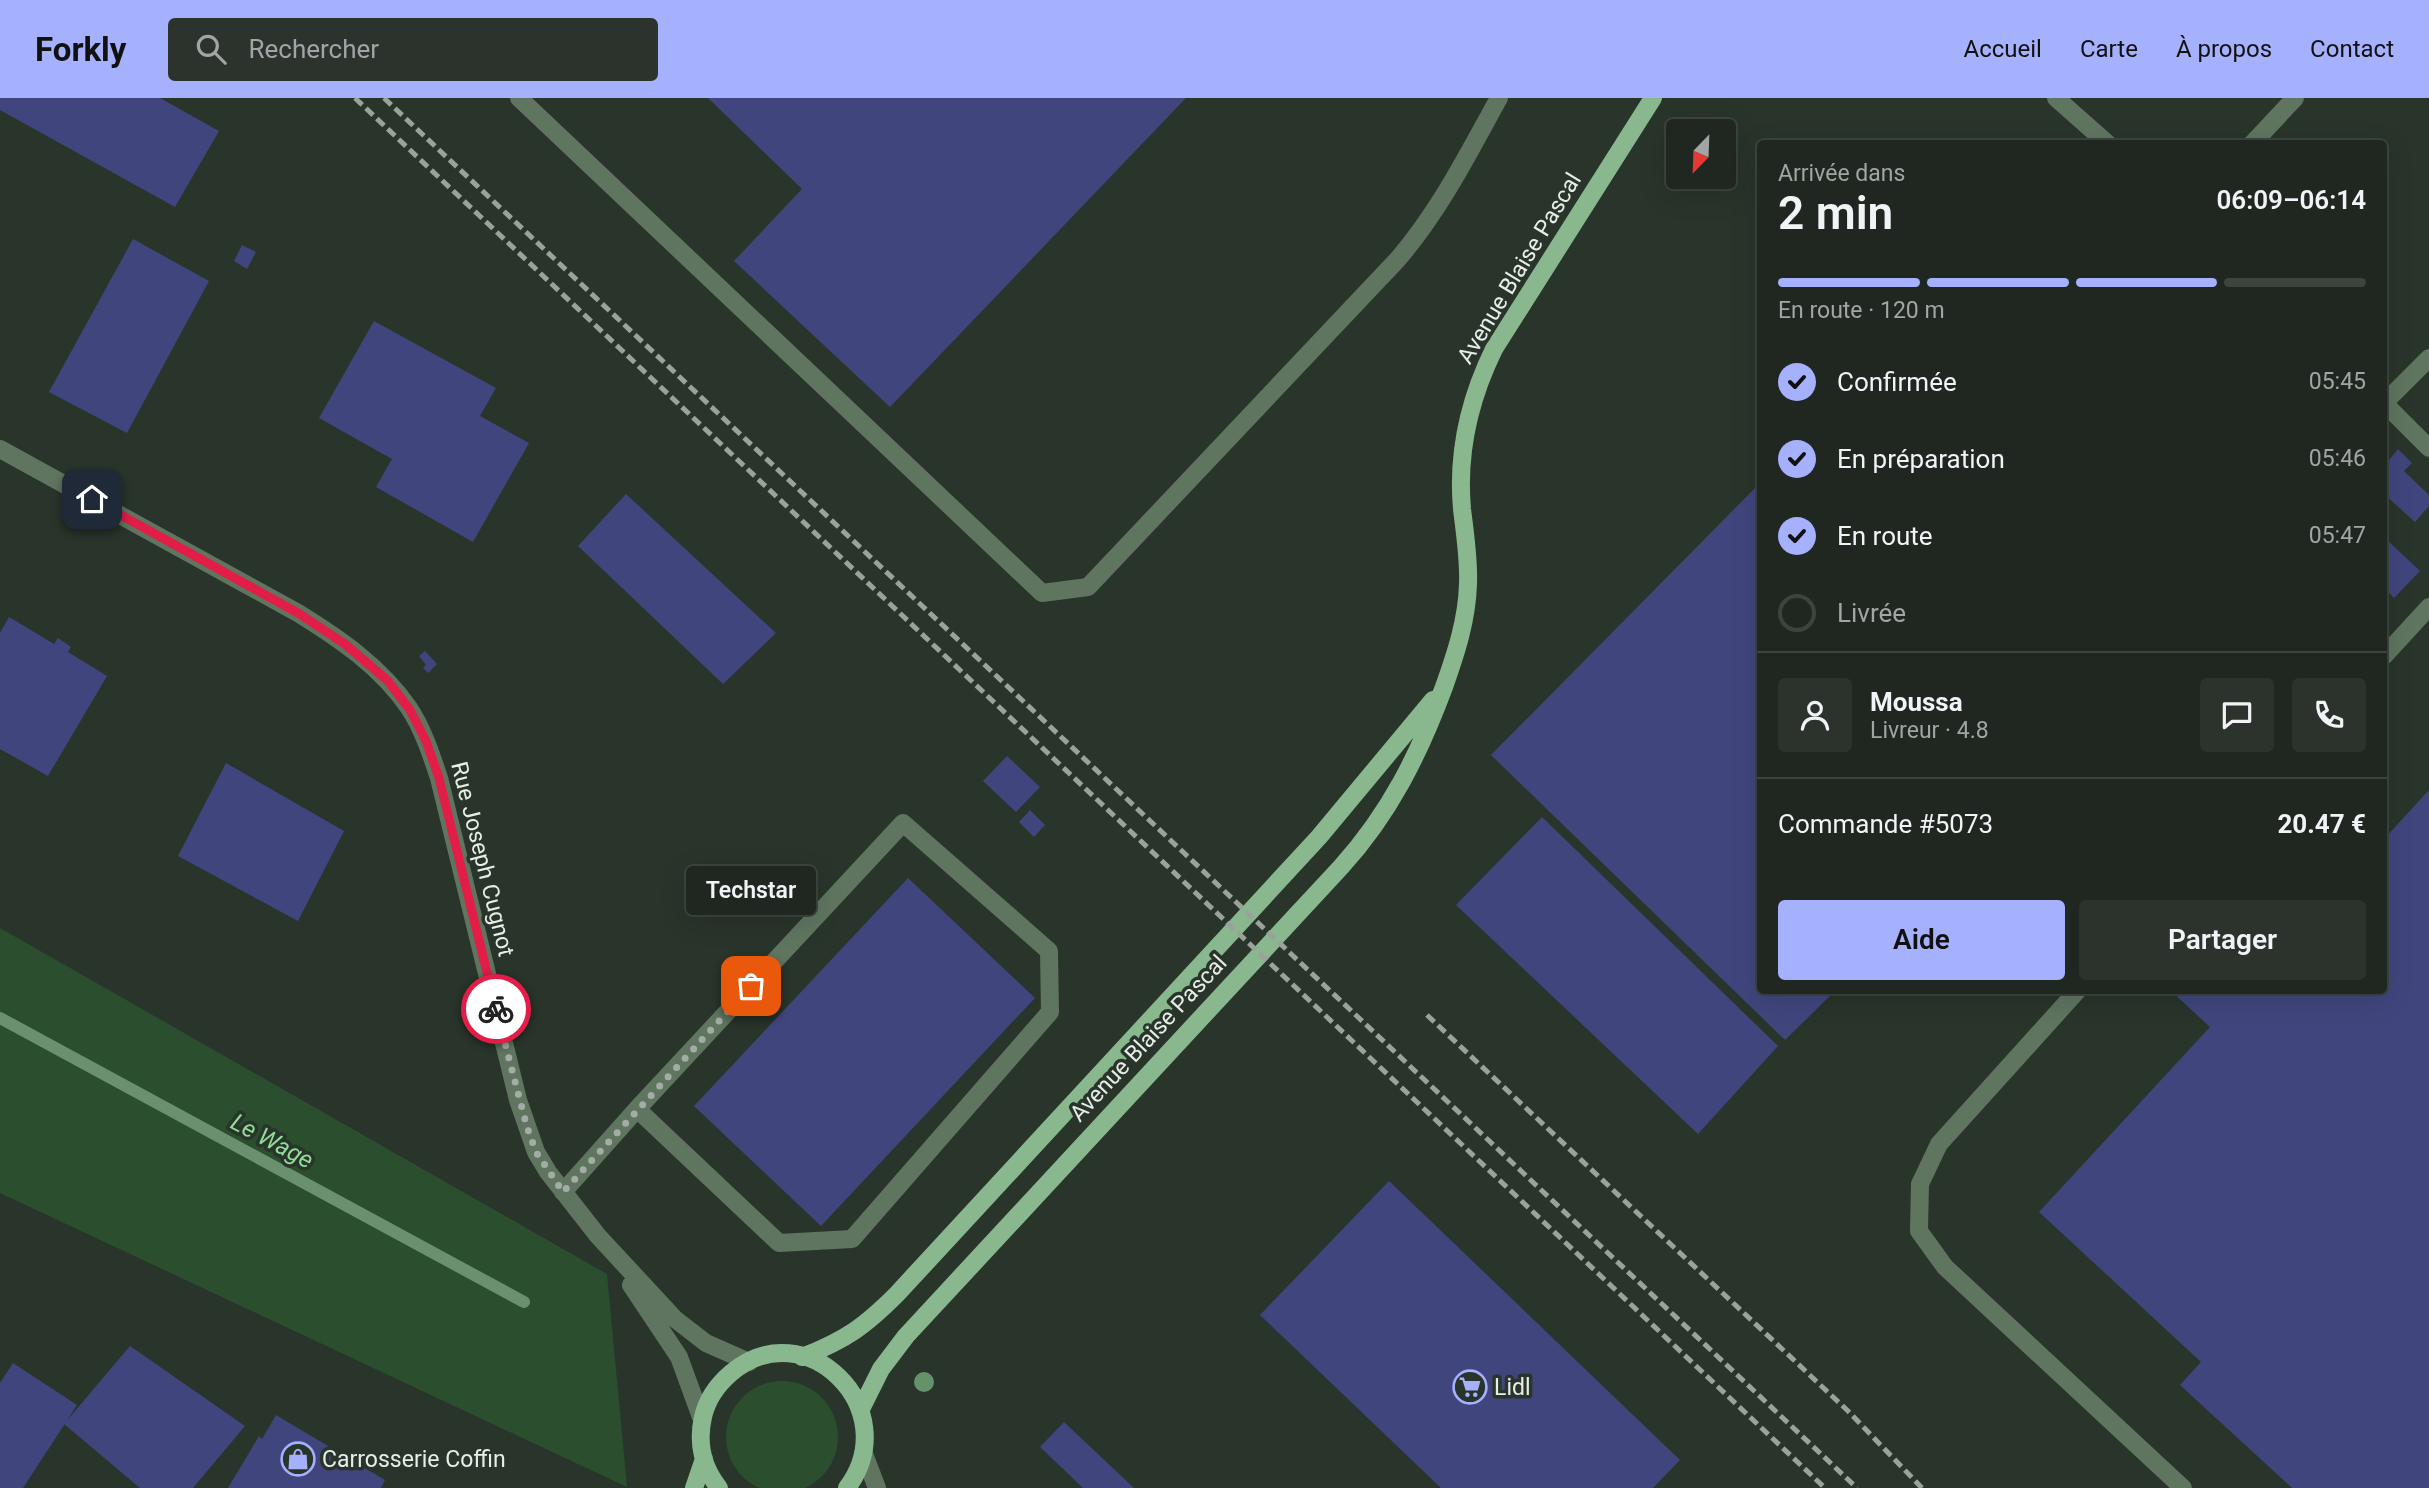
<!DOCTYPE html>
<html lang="fr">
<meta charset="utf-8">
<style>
:root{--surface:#1f2720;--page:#2c332d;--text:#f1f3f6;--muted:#a1a5a5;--line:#3c443e;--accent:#a5b1fc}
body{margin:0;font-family:Roboto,sans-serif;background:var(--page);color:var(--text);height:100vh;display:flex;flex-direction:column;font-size:26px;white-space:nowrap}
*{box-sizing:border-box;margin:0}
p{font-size:23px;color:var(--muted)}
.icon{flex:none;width:38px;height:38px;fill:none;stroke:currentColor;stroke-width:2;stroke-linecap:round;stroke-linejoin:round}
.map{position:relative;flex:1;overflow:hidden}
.details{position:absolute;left:1757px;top:42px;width:630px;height:854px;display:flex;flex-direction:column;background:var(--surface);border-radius:7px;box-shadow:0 7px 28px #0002,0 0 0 2px var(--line)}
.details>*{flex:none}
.needle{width:46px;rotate:203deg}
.fabs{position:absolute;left:1666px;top:21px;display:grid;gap:14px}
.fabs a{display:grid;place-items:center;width:70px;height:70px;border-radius:7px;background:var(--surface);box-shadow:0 7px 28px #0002,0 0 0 2px var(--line);font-size:35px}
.pin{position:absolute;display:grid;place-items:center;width:60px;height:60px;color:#fff;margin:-30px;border-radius:14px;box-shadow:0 4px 10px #0006}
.courier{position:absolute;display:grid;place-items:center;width:70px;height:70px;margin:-35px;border:5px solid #e11d48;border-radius:50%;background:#fff;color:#222;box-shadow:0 2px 9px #0007}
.bubble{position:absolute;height:49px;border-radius:7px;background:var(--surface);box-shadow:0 7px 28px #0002,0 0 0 2px var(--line);font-size:23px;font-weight:600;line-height:49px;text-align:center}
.summary em{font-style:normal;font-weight:600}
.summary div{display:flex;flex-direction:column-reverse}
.summary{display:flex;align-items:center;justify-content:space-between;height:119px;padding:0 21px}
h1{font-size:46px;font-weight:600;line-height:52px}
.bar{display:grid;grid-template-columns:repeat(4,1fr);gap:10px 7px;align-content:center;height:84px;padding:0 21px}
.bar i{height:9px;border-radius:5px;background:var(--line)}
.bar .selected{background:var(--accent)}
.bar p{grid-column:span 4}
.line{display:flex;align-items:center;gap:18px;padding:0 21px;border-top:2px solid var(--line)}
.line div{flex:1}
.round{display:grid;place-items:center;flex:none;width:74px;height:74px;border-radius:7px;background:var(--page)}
ol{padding:0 21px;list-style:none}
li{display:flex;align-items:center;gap:21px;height:77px}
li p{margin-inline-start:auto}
li .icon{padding:7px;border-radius:50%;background:var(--accent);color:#111;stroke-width:4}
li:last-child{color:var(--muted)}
li i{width:38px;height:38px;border:4px solid var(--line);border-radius:50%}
.primary-button{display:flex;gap:14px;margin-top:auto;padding:14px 21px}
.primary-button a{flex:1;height:80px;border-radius:7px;background:var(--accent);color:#111;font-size:28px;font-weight:600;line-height:80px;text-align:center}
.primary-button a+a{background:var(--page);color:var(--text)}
header{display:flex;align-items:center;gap:42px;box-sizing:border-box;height:98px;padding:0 35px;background:var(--accent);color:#111}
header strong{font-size:33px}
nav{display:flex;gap:38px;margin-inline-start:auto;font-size:24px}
.search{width:490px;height:63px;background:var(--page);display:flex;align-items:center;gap:18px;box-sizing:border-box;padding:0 24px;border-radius:7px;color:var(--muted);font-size:26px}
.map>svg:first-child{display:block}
.green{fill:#2b4e2f}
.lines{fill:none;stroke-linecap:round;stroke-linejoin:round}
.stream{stroke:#6a906f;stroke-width:12}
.building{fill:#40467d}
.minor{stroke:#5f7560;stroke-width:18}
.major{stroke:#8ab88e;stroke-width:18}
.rail{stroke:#9aa29a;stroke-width:5;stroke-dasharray:10 5;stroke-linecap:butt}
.tree{fill:#649369}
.done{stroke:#a4ada5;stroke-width:7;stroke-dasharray:0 12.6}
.route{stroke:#e11d48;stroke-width:9}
.labels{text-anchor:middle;stroke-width:7;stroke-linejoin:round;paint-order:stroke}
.street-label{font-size:23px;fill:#e7eee7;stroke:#29342a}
.poi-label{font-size:23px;fill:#e7eee7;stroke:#29342a;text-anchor:start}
.water-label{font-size:24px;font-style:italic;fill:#90dc98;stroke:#29342a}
</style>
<header>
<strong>Forkly</strong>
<div class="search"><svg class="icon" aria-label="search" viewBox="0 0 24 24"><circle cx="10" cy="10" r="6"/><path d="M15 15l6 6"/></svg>Rechercher</div>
<nav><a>Accueil</a><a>Carte</a><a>À propos</a><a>Contact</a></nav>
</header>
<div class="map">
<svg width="2429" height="1390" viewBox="0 0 2429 1390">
<rect width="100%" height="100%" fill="#29342a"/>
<path class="green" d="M 0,830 L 607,1176 L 627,1389 L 0,1095 Z
M726 1339a56 56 0 1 1 112 0a56 56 0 1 1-112 0Z"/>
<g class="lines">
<path class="stream" d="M 0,920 L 524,1204"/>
</g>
<path class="building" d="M 0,0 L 160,0 L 219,33 L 175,109 L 0,12 Z
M 708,0 L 1186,0 L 890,309 L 734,163 L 802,91 Z
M 133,141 L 209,183 L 127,335 L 49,294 Z
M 242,147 L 256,154 L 247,171 L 234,163 Z
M 374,223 L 496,290 L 480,318 L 529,345 L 473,444 L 376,389 L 392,361 L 319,320 Z
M 2398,351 L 2412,365 L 2404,373 L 2429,397 L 2429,408 L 2415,424 L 2384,396 L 2384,368 Z
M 1760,385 L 1760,892 L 1836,892 L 1785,942 L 1491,657 Z
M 626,396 L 776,535 L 723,586 L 578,448 Z
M 2384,439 L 2420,473 L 2394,500 L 2384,490 Z
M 9,519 L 54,546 L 58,540 L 71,549 L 68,554 L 107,578 L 48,678 L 0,651 L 0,535 Z
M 425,553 L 437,566 L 428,575 L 423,570 L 426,567 L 419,558 Z
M 1007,658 L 1040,689 L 1016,714 L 983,683 Z
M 226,665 L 344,733 L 298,823 L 178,758 Z
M 2429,692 L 2429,1390 L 2292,1390 L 2180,1287 L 2201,1264 L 2039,1114 L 2210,929 L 2170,892 L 2384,892 L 2384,741 Z
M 1030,712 L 1045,727 L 1034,739 L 1019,724 Z
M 1542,719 L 1778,948 L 1698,1036 L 1456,807 Z
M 908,780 L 1035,900 L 821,1128 L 694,1008 Z
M 1389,1083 L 1680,1362 L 1653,1390 L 1441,1390 L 1260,1217 Z
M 130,1248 L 245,1328 L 193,1390 L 140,1390 L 64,1326 Z
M 13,1265 L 77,1307 L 23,1390 L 0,1390 L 0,1285 Z
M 276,1317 L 385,1382 L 381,1390 L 228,1390 L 259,1338 L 262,1341 Z
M 1064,1324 L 1134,1390 L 1083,1390 L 1040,1349 Z"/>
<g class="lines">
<path class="minor" d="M 519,0 L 1042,495 L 1088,489 L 1398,161 C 1440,112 1468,56 1499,0
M 2056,0 L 2108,46
M 2252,46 L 2295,0
M 2384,305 L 2429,260
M 2384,305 L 2429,350
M 0,351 L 298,515 C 340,541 381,569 409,610 C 423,631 431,656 439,680 L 518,1002 L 536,1054 L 548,1074 L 598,1138 L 675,1221 L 706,1245 L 749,1264
M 2384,558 L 2429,509
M 2078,892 L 1939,1046 L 1920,1086 L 1919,1133 L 1945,1169 L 2183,1390
M 563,1094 L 637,1011 L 779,1145 L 852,1141 L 1050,914 L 1049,853 L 903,725 L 637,1011
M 631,1187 L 679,1259 L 702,1322
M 864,1356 L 877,1390"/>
<path class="major" d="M 802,1259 C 846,1242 865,1228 897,1196 L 1319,739 L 1433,602
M 861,1311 L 881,1271 L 906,1238 L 1341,769 C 1390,715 1419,656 1444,589 C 1456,555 1467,522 1468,486 C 1469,461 1465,436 1462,411 C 1457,355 1469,302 1494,251 L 1653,0
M 694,1390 L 704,1361
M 719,1390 C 703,1370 697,1345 703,1319 C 707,1301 717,1287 731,1275 C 805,1212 906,1311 847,1390"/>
<path class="rail" d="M 355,0 L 1825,1390
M 384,0 L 1857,1390
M 1427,917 L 1848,1313 L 1922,1390"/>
</g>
<circle class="tree" cx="924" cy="1284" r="10"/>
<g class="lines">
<path class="done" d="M 496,911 L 527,1029 L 536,1054 L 563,1094 L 751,888"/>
<path class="route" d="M 92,401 L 298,515 L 345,546 L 388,583 L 410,612 L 426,643 L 439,680 L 496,911"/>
</g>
<defs>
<symbol id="supermarket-ring" viewBox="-11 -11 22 22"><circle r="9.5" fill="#29342a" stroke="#a5b1fc" stroke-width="1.5"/><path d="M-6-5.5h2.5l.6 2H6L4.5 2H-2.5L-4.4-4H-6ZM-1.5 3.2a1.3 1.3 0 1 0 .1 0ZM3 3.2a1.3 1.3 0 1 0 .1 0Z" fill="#a5b1fc"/></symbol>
<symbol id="shop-ring" viewBox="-11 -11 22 22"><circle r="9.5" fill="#29342a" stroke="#a5b1fc" stroke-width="1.5"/><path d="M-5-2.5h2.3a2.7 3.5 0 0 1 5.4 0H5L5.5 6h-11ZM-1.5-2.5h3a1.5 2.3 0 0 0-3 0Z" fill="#a5b1fc"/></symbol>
</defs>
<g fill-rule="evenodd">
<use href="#supermarket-ring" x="1451" y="1270" width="38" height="38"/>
<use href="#shop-ring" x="279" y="1342" width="38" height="38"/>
</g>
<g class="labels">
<g class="street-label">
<text transform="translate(1519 170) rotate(-59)" y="8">Avenue Blaise Pascal</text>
<text transform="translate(483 761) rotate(76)" y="8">Rue Joseph Cugnot</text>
<text transform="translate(1148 940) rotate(-47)" y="8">Avenue Blaise Pascal</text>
</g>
<g class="poi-label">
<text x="1494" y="1297">Lidl</text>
<text x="322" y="1369">Carrosserie Coffin</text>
</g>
<g class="water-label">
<text transform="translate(272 1043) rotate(28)" y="8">Le Wage</text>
</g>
</g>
</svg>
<div class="fabs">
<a><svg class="needle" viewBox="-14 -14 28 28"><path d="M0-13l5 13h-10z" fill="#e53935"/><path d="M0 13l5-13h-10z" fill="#a1a5a5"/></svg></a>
</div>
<div class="pin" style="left:751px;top:888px;background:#ea580c"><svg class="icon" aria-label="bag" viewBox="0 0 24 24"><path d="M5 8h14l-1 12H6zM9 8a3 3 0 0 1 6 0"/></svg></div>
<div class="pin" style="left:92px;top:401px;background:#1f2937"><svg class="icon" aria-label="home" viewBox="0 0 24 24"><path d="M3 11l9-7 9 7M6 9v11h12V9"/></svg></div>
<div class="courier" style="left:496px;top:911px"><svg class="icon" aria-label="bike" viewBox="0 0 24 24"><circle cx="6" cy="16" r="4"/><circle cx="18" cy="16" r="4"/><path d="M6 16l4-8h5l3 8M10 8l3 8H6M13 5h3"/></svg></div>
<div class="bubble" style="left:686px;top:768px;width:130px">Techstar</div>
<section class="details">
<div class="summary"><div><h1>2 min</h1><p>Arrivée dans</p></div><em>06:09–06:14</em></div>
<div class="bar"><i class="selected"></i><i class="selected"></i><i class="selected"></i><i></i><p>En route · 120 m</p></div>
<ol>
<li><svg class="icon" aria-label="check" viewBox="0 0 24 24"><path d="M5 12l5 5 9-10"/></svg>Confirmée<p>05:45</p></li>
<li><svg class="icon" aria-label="check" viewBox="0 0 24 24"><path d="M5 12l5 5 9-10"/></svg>En préparation<p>05:46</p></li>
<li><svg class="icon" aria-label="check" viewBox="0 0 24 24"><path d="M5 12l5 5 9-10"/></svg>En route<p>05:47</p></li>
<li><i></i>Livrée</li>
</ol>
<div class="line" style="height:126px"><a class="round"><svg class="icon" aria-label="person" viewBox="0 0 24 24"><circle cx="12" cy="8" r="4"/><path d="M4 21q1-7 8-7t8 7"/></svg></a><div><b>Moussa</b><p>Livreur · 4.8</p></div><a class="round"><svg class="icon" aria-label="chat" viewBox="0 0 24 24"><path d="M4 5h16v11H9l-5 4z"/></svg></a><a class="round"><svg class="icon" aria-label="phone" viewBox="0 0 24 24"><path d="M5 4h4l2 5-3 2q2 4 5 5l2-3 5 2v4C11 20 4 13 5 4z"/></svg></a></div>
<div class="line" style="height:91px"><div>Commande #5073</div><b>20.47 €</b></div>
<div class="primary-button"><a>Aide</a><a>Partager</a></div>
</section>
</div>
